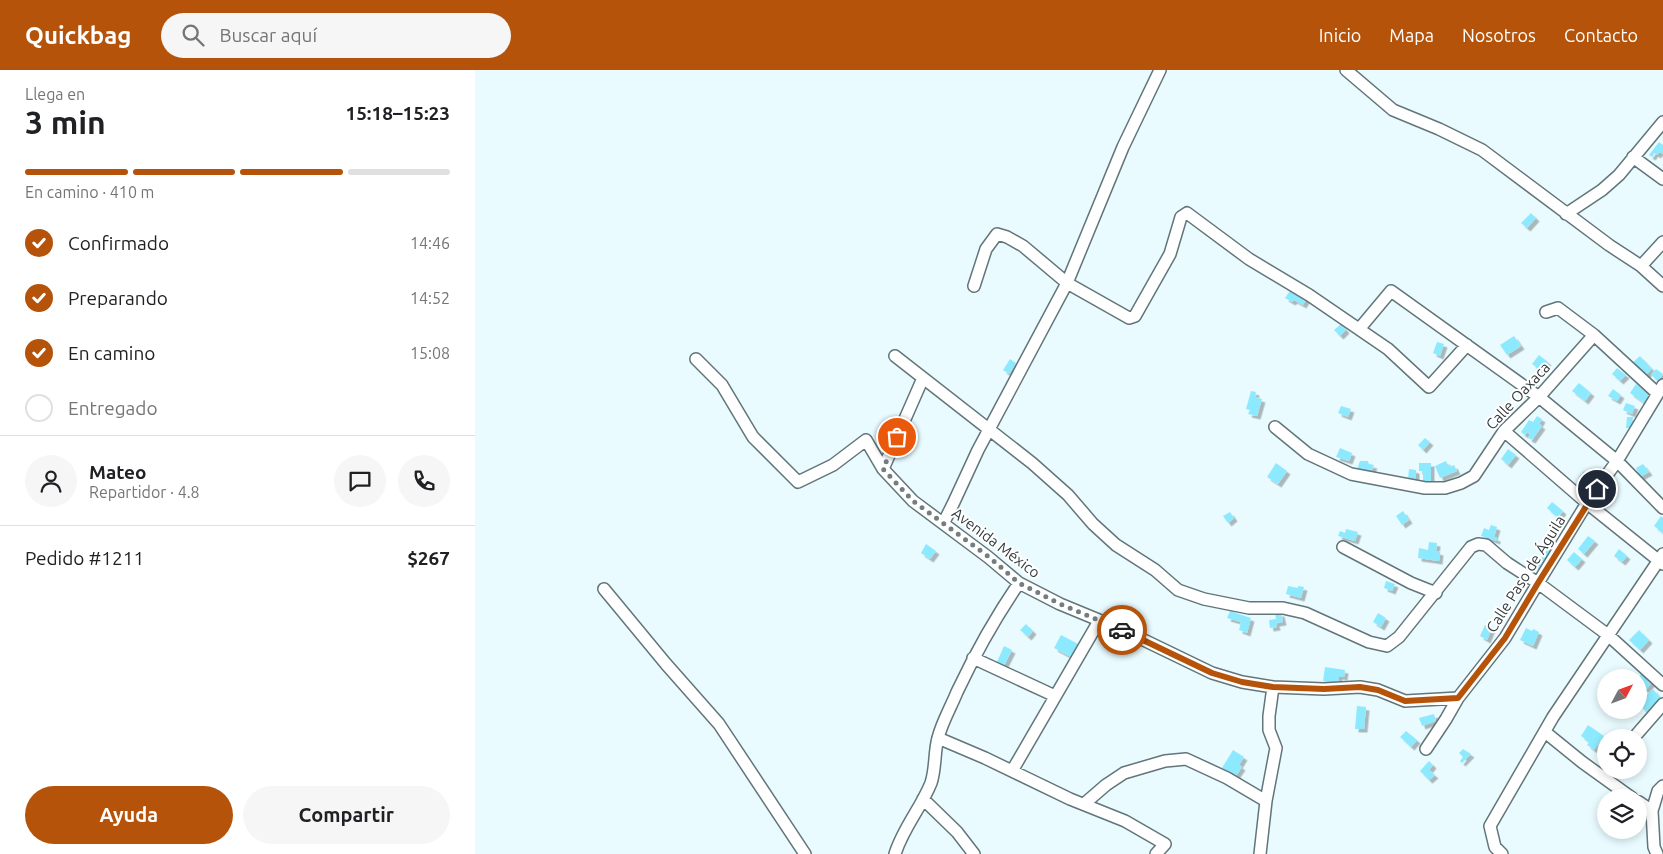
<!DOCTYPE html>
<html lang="es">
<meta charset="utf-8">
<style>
:root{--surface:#fff;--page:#f6f6f6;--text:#202124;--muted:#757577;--line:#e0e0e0;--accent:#b45309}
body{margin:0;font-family:Ubuntu,sans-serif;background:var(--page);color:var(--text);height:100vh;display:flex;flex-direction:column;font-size:19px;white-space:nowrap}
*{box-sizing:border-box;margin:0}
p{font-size:16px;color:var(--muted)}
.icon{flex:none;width:28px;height:28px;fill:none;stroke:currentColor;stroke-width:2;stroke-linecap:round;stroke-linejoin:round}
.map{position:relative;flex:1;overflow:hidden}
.drawer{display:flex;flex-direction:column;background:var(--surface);width:475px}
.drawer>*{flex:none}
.needle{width:32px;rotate:49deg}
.fabs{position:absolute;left:1122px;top:599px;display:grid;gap:10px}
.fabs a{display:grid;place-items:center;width:50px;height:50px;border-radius:50%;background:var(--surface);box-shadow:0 2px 8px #0003;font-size:25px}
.pin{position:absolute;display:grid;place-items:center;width:42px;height:42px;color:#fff;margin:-21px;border:2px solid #fff;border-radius:50%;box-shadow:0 1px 5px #0007}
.courier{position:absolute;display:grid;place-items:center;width:50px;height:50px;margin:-25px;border:4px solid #b45309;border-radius:50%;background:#fff;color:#222;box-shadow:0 1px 6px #0007}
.summary em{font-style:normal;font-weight:700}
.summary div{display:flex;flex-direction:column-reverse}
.summary{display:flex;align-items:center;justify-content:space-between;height:85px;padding:0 25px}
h1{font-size:32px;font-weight:700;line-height:38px}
.bar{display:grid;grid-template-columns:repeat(4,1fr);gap:8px 5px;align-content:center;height:60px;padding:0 25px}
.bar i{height:6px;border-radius:4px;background:var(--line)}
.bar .current{background:var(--accent)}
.bar p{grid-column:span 4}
.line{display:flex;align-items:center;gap:12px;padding:0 25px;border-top:1px solid var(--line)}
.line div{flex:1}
.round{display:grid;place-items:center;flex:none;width:52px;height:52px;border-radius:26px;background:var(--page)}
ol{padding:0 25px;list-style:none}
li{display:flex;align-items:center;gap:15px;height:55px}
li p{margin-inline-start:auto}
li .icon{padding:5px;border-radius:50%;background:var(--accent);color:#fff;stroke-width:4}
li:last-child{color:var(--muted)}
li i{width:28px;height:28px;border:2px solid var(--line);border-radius:50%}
.cta{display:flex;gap:10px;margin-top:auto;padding:10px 25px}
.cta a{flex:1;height:58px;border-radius:30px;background:var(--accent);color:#fff;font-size:20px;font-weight:700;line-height:58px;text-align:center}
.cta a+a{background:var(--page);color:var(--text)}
header{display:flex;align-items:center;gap:30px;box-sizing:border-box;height:70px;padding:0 25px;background:var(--accent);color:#fff}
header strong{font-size:24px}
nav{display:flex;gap:28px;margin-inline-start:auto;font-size:18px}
.search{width:350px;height:45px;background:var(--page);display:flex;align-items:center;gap:12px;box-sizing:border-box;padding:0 18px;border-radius:28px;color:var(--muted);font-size:19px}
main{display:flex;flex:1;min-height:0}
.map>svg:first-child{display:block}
.building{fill:#8deafe;filter:url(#shadow)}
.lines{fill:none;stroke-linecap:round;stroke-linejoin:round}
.minor-casing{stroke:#627579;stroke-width:14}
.minor{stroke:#fff;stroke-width:11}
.done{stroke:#737e81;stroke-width:5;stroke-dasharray:0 9}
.route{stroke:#b45309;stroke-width:6}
.labels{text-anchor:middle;stroke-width:4;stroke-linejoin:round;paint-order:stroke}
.street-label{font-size:15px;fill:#333b3d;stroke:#fff}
</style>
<header>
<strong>Quickbag</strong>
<div class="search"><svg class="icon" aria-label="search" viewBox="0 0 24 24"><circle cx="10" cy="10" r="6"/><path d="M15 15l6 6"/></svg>Buscar aquí</div>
<nav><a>Inicio</a><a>Mapa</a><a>Nosotros</a><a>Contacto</a></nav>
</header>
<main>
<section class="drawer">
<div class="summary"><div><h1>3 min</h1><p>Llega en</p></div><em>15:18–15:23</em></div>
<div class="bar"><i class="current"></i><i class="current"></i><i class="current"></i><i></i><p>En camino · 410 m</p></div>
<ol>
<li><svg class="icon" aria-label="check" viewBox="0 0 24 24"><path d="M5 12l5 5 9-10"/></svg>Confirmado<p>14:46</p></li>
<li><svg class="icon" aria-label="check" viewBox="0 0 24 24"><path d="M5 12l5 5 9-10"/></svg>Preparando<p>14:52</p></li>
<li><svg class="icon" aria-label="check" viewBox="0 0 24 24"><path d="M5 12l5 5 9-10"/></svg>En camino<p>15:08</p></li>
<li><i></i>Entregado</li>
</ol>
<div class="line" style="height:90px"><a class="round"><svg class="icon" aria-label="person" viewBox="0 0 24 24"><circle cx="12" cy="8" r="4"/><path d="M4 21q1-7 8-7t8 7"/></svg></a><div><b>Mateo</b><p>Repartidor · 4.8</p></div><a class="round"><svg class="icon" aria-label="chat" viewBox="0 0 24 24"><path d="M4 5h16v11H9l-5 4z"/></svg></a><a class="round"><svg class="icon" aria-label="phone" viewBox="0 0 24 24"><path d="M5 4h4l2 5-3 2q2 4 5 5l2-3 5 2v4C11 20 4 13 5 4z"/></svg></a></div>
<div class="line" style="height:65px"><div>Pedido #1211</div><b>$267</b></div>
<div class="cta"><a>Ayuda</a><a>Compartir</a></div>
</section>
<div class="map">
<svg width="1188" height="784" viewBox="0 0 1188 784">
<defs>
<filter id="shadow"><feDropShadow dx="3.5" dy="3.5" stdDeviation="0" flood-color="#0004"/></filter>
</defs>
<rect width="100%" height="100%" fill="#e9fbff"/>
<path class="building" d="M 1184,72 L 1188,75 L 1188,84 L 1185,82 L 1182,85 L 1180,83 L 1177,87 L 1174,85 Z
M 1056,143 L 1061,148 L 1052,158 L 1046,153 Z
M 817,218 L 832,228 L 828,235 L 819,230 L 817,232 L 810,228 Z
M 866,254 L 871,260 L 865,266 L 859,260 Z
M 1039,266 L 1046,276 L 1032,285 L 1025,275 Z
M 962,272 L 969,274 L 965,286 L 958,283 Z
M 1064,285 L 1073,292 L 1065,300 L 1057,294 Z
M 1165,286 L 1177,299 L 1170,306 L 1155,295 Z
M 535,289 L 541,293 L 534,304 L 528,300 Z
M 1142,298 L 1151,305 L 1145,311 L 1137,304 Z
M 1181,299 L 1188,304 L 1183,311 L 1176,305 Z
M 1104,313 L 1116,323 L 1110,331 L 1097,321 Z
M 1161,314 L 1175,324 L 1169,333 L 1155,323 Z
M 1138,319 L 1146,325 L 1142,331 L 1133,326 Z
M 776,321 L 781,322 L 780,327 L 787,329 L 782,346 L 773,344 L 775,340 L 771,339 Z
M 1151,333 L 1160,336 L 1157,344 L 1148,340 Z
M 866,336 L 876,339 L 873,347 L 863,343 Z
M 1062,346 L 1067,349 L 1064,354 L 1067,356 L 1057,370 L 1053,368 L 1055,364 L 1052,362 L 1050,365 L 1046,362 L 1054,350 L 1058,352 Z
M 1152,347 L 1158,347 L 1157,358 L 1151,358 Z
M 950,368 L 955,372 L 948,380 L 943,375 Z
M 865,378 L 877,383 L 874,391 L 861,387 Z
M 1033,379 L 1041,385 L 1033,395 L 1026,389 Z
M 885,391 L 893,391 L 894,394 L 899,395 L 895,404 L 882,399 Z
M 971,391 L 974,397 L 979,395 L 982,401 L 965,408 L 960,396 Z
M 801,393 L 812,401 L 803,414 L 792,407 Z
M 944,393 L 956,393 L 956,412 L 948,411 L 948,401 L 944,401 Z
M 1168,394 L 1174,402 L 1165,407 L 1161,398 Z
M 934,399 L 941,400 L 941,409 L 933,409 Z
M 1119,400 L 1125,405 L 1115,416 L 1104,407 L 1109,401 L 1115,406 Z
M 1077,432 L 1088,441 L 1083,448 L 1072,438 Z
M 928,441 L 934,450 L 927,455 L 921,446 Z
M 755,442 L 759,448 L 753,453 L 748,446 Z
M 1186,446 L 1188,448 L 1188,463 L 1179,456 Z
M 1016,455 L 1022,457 L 1019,467 L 1022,468 L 1022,471 L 1006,466 L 1009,458 L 1014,460 Z
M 871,459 L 883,462 L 880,471 L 863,466 L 865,461 L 870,463 Z
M 1113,466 L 1120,471 L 1109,484 L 1103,479 Z
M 954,472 L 962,473 L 961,481 L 965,482 L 964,491 L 943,488 L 944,478 L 953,480 Z
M 451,474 L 461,481 L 455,489 L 446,483 Z
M 1076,474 L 1081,478 L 1065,501 L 1060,498 Z
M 1144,479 L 1152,486 L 1147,492 L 1139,486 Z
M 1099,482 L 1107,489 L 1100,497 L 1092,490 Z
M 911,511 L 920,514 L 917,521 L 909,518 Z
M 813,516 L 823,518 L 823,516 L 829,517 L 826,528 L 811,524 Z
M 755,541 L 776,548 L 772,563 L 764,560 L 766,552 L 752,548 Z
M 806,543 L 808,552 L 801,553 L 802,557 L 795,558 L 794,550 L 801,549 L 800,544 Z
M 903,543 L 911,548 L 906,557 L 898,552 Z
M 551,554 L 558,561 L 553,567 L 545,560 Z
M 1010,555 L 1017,558 L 1012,570 L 1005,566 Z
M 1051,558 L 1057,561 L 1058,559 L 1064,562 L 1058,576 L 1045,570 Z
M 1164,560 L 1174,570 L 1165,580 L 1154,570 Z
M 586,565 L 603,574 L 596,587 L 579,578 Z
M 529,576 L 537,580 L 529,596 L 522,592 Z
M 850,597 L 870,600 L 869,607 L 864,606 L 863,614 L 848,611 Z
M 1166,604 L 1177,612 L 1171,620 L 1164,615 L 1164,607 Z
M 1178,619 L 1187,630 L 1172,643 L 1164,634 L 1164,631 Z
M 882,636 L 891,637 L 889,659 L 880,659 Z
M 959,644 L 961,651 L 947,656 L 944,648 Z
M 1113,655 L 1129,666 L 1119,680 L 1112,675 L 1114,672 L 1106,666 Z
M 931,661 L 942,670 L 936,677 L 925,667 Z
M 988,679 L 996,684 L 987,693 L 985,691 L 988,687 L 984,683 Z
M 758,680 L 769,687 L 764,695 L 767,697 L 760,707 L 747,698 Z
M 954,691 L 958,695 L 954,700 L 960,705 L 954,710 L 945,701 Z"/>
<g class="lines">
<defs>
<path id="minor" d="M 871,0 L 918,40 L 964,59 L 1007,80 L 1134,175 L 1166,196 L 1188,216
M 1158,87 L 1188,109
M 1091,144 L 1127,120 L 1144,105 L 1188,52
M 1166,196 L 1188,172
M 499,216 L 511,179 L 522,164 L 532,167 L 548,176 L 592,213 L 654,248 L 660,246 L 695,184 L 706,147 L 712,143 L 774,189 L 834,225 L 913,279 L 954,317 L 992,275
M 1071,242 L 1083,238 L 1119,265 L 1182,323
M 885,258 L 916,221 L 1064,327 L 1142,391 L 1188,438
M 420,286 L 557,393 L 593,425 L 618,454 L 641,475 L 680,500 L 703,520 L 729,529 L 774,538 L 808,538 L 830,543 L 894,572 L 912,576 L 924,567 L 996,477 L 1003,474 L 1011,475 L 1032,493 L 1063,513 L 1133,565 L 1188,615
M 221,289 L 247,315 L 278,367 L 323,412 L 358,395 L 391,370 L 408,399
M 448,308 L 408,399 L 438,431 L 513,487 L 544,513 L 585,534 L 648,560 L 737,603 L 767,612 L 798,617 L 849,619 L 885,617 L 903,620 L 930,631 L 983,628
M 800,357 L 833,384 L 876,404 L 950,418 L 970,418 L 986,413 L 999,406 L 1029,361 L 1064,327 L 1119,265
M 1029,361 L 1112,433 L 1188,494
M 469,452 L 478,434 L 503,380 L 592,213 L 648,77 L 685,0
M 868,477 L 936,513 L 961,523
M 129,519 L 191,594 L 244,654 L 330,784
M 498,588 L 580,626
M 1070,662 L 1107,692 L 1157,728
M 1162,664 L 1188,634
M 463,668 L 510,688 L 595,729 L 650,751 L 690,774 L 681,784
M 951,679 L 971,649 L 983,628 L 1030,568 L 1063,513 L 1112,433 L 1142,391 L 1188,315
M 537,701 L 624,551
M 448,729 L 482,762 L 499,784
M 1164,732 L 1177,741 L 1179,777 L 1182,784
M 609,734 L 631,715 L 649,703 L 690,691 L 711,689 L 752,708 L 791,731
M 1177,741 L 1183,721 L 1188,716
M 420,784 C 428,758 446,738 456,713 C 461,698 459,682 463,668 C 467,652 476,637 482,622 C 500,584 520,548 544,513
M 785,784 L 791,731 L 801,678 L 794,660 L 794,646 L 798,617
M 1027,784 L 1020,777 L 1015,756 L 1078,647 L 1188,484"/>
</defs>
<use href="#minor" class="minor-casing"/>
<use href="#minor" class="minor"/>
</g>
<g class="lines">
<path class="done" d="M 422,367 L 408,399 L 438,431 L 514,487 L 544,513 L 585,534 L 647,560"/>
<path class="route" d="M 647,560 L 737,603 L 767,612 L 798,617 L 849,619 L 885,617 L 903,620 L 930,631 L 983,628 L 1030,568 L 1063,513 L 1122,419"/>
</g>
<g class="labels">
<g class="street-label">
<text transform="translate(1043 326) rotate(-47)" y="5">Calle Oaxaca</text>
<text transform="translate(521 473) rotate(37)" y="5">Avenida México</text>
<text transform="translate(1051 504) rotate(-58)" y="5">Calle Paso de Águila</text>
</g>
</g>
</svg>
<div class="fabs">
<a><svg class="needle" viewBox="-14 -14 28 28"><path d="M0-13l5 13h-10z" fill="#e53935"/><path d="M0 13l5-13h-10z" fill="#757577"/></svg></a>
<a><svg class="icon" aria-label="locate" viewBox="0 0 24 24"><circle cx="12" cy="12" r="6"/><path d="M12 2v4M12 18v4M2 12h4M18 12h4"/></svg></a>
<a><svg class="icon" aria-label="layers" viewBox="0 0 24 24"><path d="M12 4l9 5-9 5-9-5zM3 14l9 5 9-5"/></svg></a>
</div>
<div class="pin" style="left:422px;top:367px;background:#ea580c"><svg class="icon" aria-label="bag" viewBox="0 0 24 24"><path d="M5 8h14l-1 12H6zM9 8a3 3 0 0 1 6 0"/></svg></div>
<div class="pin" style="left:1122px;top:419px;background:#1f2937"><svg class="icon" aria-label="home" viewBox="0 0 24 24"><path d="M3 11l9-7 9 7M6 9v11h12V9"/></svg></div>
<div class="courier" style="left:647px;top:560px"><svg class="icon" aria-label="car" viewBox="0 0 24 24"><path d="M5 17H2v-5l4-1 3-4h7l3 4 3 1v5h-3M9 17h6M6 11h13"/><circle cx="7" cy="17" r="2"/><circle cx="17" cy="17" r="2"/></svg></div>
</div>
</main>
